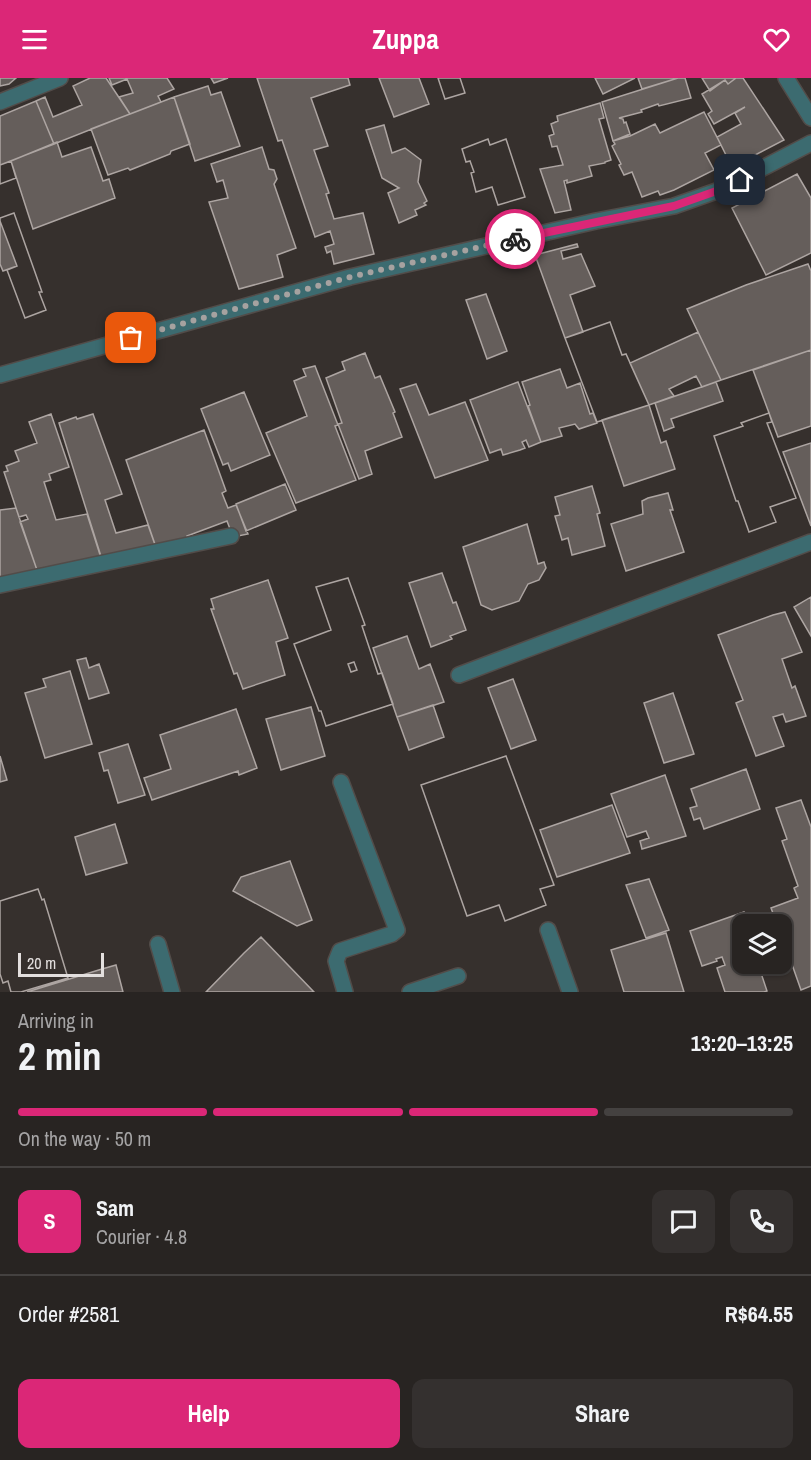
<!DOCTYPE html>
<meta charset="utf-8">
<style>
:root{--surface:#282422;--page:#34302f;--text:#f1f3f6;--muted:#a5a4a5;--line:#444140;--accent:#db2777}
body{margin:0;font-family:"Archivo Narrow",sans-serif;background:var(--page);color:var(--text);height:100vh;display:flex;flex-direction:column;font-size:22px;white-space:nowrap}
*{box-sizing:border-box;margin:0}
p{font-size:20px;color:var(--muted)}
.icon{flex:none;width:33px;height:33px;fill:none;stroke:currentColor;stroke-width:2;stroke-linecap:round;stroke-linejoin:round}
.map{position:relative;height:914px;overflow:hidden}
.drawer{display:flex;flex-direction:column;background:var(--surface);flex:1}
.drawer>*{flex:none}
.tools{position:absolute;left:732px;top:836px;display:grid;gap:12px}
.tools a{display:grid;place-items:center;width:60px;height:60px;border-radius:12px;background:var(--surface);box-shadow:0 2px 4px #0004,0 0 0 2px var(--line);font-size:30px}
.scale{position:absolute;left:18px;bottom:15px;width:86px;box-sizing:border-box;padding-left:6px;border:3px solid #e3dfde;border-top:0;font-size:16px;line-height:21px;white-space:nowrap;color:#e3dfde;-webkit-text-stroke:4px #36302d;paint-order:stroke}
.pin{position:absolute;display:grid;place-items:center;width:51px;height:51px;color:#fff;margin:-26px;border-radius:12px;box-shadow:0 3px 9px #0006}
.courier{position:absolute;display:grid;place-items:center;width:60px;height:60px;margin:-30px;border:4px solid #db2777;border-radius:50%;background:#fff;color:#222;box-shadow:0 2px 8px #0007}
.headline em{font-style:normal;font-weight:700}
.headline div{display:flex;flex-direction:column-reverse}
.headline{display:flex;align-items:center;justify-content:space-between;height:102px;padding:0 18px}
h1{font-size:39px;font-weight:700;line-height:45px}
.bar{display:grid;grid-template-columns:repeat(4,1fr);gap:9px 6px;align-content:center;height:72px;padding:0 18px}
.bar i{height:8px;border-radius:4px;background:var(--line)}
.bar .on{background:var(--accent)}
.bar p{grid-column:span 4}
.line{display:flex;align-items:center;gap:15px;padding:0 18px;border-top:2px solid var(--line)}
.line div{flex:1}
.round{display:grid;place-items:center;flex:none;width:63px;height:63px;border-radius:12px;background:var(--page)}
.button{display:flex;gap:12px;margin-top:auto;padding:12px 18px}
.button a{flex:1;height:69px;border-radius:12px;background:var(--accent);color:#fff;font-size:24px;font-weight:700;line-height:69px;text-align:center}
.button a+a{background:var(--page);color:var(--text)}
header{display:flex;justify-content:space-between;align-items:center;height:78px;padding:0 18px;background:var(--accent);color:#fff;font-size:27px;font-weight:700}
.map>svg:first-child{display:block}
.building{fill:#655e5b;stroke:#ada5a2;stroke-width:1.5;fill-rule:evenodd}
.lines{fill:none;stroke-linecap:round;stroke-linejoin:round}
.minor-casing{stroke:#524c49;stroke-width:18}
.minor{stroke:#3c6b70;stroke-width:15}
.done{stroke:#a6a2a0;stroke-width:6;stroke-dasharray:0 10.8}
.route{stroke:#db2777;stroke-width:8}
</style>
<header><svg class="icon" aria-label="menu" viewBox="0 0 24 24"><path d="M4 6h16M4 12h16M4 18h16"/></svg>Zuppa<svg class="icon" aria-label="heart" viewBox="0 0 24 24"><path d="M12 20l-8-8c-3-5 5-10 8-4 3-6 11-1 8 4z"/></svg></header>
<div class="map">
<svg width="811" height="914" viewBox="0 0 811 914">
<rect width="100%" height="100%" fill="#36302d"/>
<path class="building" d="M 0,0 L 16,0 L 9,6 L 0,8 Z
M 90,0 L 106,0 L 130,36 L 54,66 L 36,23 L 45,19 L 53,39 L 82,27 L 73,8 Z
M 109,0 L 167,0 L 174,11 L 158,18 L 161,24 L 130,36 L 119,19 L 133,15 L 127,1 L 112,7 Z
M 211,0 L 228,0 L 214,5 Z
M 257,0 L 348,0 L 350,7 L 311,20 L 328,68 L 314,72 L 329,115 L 326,116 L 334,141 L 363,135 L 374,176 L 334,186 L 331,173 L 327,175 L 325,169 L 334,166 L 330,153 L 315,159 L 282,62 L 278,63 Z
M 379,0 L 419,0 L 429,26 L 394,39 Z
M 438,0 L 460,0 L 465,15 L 445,21 Z
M 438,0 L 460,0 L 465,15 L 445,21 Z
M 595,0 L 635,0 L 603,16 Z
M 638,0 L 678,0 L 642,11 Z
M 678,0 L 685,0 L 691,20 L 659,28 L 658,26 L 641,32 L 642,34 L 619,40 L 623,41 L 624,45 L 626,44 L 630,56 L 613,63 L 602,24 Z
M 702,0 L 736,0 L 728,6 L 725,2 L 710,13 Z
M 736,0 L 743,0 L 784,62 L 732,89 L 717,59 L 741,46 L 735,35 L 745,29 L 714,46 L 708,36 L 712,33 L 702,16 L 725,2 L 728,6 Z
M 208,8 L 211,17 L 221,14 L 240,68 L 195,83 L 174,19 Z
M 174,19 L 190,66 L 171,73 L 170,76 L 130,92 L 128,90 L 108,97 L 91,51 Z
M 36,23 L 54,66 L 0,87 L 0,38 Z
M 600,25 L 604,40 L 599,41 L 611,82 L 605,84 L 605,85 L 589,88 L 592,98 L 567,105 L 567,102 L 564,103 L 571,132 L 555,135 L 540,91 L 563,87 L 557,68 L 552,69 L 549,58 L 554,56 L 551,46 L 558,43 L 557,38 Z
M 704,34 L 721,67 L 705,75 L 714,92 L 674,112 L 660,117 L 658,113 L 642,119 L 632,94 L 624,97 L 619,87 L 621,86 L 612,68 L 615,66 L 613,63 L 630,58 L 655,46 L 660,55 Z
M 384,47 L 392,75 L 405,70 L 421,82 L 418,104 L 427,123 L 424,125 L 426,127 L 415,132 L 417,137 L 399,145 L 388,115 L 399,110 L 382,100 L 366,52 Z
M 488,61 L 490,67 L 506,61 L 525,119 L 498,127 L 492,109 L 476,114 L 471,95 L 474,94 L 470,83 L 466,84 L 462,71 Z
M 488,61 L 490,67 L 506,61 L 525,119 L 498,127 L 492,109 L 476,114 L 471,95 L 474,94 L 470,83 L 466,84 L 462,71 Z
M 57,64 L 62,79 L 91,69 L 103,103 L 109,101 L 115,120 L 33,151 L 11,83 Z
M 262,69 L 269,91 L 274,92 L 277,101 L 274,106 L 296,170 L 277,177 L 283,199 L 239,211 L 209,124 L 228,120 L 223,102 L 217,104 L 211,86 Z
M 11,83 L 16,100 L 0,106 L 0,87 Z
M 11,83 L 16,100 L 0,106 L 0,87 Z
M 797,96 L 811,120 L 811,175 L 766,197 L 732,130 Z
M 14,135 L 42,214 L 39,214 L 46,232 L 25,240 L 7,192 L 17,188 L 0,143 L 0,140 Z
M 14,135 L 42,214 L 39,214 L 46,232 L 25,240 L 7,192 L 17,188 L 0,143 L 0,140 Z
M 0,143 L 17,188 L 3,193 L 0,186 Z
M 577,166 L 578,169 L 561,173 L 563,181 L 581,176 L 595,208 L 570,217 L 583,254 L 565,260 L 535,177 Z
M 808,186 L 811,193 L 811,272 L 721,302 L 687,231 L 746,207 Z
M 486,216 L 507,273 L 487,281 L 466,222 Z
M 610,244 L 622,277 L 626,276 L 649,327 L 597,344 L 565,260 Z
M 610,244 L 622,277 L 626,276 L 649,327 L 597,344 L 565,260 Z
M 698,254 L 721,302 L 702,309 L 696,298 L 669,311 L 674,318 L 649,327 L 630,285 Z
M 811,272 L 811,348 L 778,359 L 753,292 Z
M 365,275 L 375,300 L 380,298 L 395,334 L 393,335 L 402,359 L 365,373 L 372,396 L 359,401 L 338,346 L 342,345 L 326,300 L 345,292 L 342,284 Z
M 315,288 L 338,347 L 335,348 L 356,402 L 296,425 L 266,355 L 307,338 L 294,303 L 306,298 L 303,291 Z
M 560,291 L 567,310 L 580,305 L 590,336 L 593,335 L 597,345 L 579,351 L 575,346 L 559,350 L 562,358 L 541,364 L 528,328 L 530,327 L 522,304 Z
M 518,304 L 541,364 L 529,369 L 526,362 L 522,364 L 525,370 L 520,372 L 503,377 L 501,371 L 490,375 L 470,322 Z
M 716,304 L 723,323 L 671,341 L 674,349 L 664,353 L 655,325 Z
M 416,306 L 429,337 L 465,324 L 488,382 L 435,400 L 400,311 Z
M 244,314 L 270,377 L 231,393 L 228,385 L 223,387 L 201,331 Z
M 649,327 L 661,365 L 666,363 L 675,391 L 624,408 L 602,342 Z
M 769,335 L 772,344 L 767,345 L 796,420 L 770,429 L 776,444 L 749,454 L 738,423 L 736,423 L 714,358 L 743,348 L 741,345 Z
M 769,335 L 772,344 L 767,345 L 796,420 L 770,429 L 776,444 L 749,454 L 738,423 L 736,423 L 714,358 L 743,348 L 741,345 Z
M 51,336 L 69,389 L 49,396 L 51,402 L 44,404 L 56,442 L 87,436 L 102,483 L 37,492 L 20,444 L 28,441 L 26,437 L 19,439 L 4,394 L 8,393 L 6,388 L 19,383 L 15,373 L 37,365 L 29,344 Z
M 93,336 L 122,416 L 105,422 L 116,455 L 148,447 L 159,478 L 104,488 L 59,345 L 76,339 L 77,341 Z
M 204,352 L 226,413 L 222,415 L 228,430 L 236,427 L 248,456 L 233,459 L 227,443 L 187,458 L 191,470 L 159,478 L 126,382 Z
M 811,365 L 811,448 L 783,374 Z
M 285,406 L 296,432 L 246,453 L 236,426 Z
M 592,408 L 600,435 L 597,436 L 605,468 L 572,477 L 568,460 L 562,462 L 555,438 L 560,437 L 555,419 Z
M 668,415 L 673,432 L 670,432 L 684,474 L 626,493 L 611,446 L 643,436 L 642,423 L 648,420 Z
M 16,430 L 40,501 L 21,497 L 0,499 L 0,432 Z
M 527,446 L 538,486 L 544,484 L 546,490 L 539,502 L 528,506 L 519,523 L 492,532 L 481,527 L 463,469 Z
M 442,495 L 453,525 L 456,524 L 466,552 L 450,558 L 452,561 L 431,569 L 409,505 Z
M 348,500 L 365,547 L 362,548 L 378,596 L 382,595 L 393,626 L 326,648 L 321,633 L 319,633 L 294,566 L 331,552 L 316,509 ZM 354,584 L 357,592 L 351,594 L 348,586 Z
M 348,500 L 365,547 L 362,548 L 378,596 L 382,595 L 393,626 L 326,648 L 321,633 L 319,633 L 294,566 L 331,552 L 316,509 ZM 354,584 L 357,592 L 351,594 L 348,586 Z
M 268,502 L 288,560 L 276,564 L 285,597 L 243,611 L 237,595 L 234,596 L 211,531 L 214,531 L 211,521 Z
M 811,519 L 811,558 L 794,529 Z
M 785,534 L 802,574 L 782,581 L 792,610 L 795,608 L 806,638 L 786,644 L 783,636 L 773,639 L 784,668 L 756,678 L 736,625 L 743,622 L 718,557 L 773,537 Z
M 407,558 L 419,591 L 430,586 L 444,624 L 397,639 L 373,570 Z
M 86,580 L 89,590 L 99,586 L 109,615 L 89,621 L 77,582 Z
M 70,593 L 92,666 L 45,680 L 25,615 L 46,609 L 43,601 Z
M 513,601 L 536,662 L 511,671 L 488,610 Z
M 673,615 L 694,676 L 664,685 L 644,625 Z
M 433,627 L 444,659 L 409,672 L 397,639 Z
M 311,629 L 325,678 L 281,692 L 266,641 Z
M 236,631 L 257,690 L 239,697 L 238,693 L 152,722 L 144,700 L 171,691 L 160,657 Z
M 128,666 L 145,717 L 118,725 L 108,692 L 104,693 L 99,675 Z
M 0,678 L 7,702 L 0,704 Z
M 506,678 L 554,807 L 540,811 L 546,827 L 505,843 L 499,827 L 467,838 L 421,707 Z
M 506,678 L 554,807 L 540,811 L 546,827 L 505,843 L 499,827 L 467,838 L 421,707 Z
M 746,691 L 760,731 L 704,751 L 700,740 L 694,742 L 690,730 L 697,728 L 691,711 Z
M 665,697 L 686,758 L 642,771 L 640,763 L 649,760 L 646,753 L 627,759 L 611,716 Z
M 801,722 L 811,749 L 811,908 L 801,912 L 782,858 L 782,846 L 777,846 L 771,830 L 798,820 L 794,810 L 798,808 L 782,763 L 787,761 L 776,730 Z
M 612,727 L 630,775 L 557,799 L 540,752 Z
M 115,746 L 127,785 L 86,797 L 75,759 Z
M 290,783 L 312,842 L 297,848 L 233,813 L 241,799 Z
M 649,801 L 669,852 L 646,860 L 626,807 Z
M 38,811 L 42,822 L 44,821 L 68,900 L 21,914 L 11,914 L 8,903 L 3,905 L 0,896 L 0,823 Z
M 38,811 L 42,822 L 44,821 L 68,900 L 21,914 L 11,914 L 8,903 L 3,905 L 0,896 L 0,823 Z
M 744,834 L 748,846 L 742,846 L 742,885 L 764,885 L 766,890 L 760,892 L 767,913 L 764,914 L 725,914 L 717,890 L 725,887 L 722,879 L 716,881 L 717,883 L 702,888 L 690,853 Z
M 666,855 L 684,914 L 624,914 L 611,872 Z
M 261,859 L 314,914 L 206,914 L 244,875 Z
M 116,887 L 123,914 L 27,914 L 102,891 Z"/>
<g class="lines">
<defs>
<path id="minor" d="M 786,0 L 811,40
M 0,24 L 60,0
M 0,297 L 350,199 L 596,143 L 674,128 L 722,111 L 811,65
M 0,507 L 231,458
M 459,597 L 811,464
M 341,704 L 397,852 L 392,856 L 340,873 L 336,883 L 345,914
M 548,852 L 570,914
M 158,866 L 172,914
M 410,914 L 458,898"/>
</defs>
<use href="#minor" class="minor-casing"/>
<use href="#minor" class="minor"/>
</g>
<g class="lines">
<path class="done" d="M 131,260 L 350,199 L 515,161"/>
<path class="route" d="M 515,161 L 674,128 L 722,111 L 740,102"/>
</g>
</svg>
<div class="tools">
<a><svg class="icon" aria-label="layers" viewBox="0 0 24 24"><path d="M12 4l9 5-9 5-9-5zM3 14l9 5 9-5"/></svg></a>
</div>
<div class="scale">20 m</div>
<div class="pin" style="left:131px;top:260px;background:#ea580c"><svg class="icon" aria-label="bag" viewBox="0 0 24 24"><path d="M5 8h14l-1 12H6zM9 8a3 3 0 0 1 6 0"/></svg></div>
<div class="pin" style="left:740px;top:102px;background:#1f2937"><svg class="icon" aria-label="home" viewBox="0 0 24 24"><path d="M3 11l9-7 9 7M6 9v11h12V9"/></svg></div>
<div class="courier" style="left:515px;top:161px"><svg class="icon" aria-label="bike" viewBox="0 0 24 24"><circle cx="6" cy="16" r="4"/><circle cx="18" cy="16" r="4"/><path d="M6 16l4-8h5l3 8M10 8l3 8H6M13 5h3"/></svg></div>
</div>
<section class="drawer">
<div class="headline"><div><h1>2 min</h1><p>Arriving in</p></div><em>13:20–13:25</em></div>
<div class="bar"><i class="on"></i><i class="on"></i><i class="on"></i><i></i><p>On the way · 50 m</p></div>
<div class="line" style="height:108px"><b class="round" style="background:var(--accent);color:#fff">S</b><div><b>Sam</b><p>Courier · 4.8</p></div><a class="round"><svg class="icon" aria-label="chat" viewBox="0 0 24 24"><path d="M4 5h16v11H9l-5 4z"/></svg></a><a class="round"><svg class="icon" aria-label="phone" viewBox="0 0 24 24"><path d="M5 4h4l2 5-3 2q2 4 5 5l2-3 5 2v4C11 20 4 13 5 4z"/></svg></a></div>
<div class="line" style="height:78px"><div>Order #2581</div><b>R$64.55</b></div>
<div class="button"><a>Help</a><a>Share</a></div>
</section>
